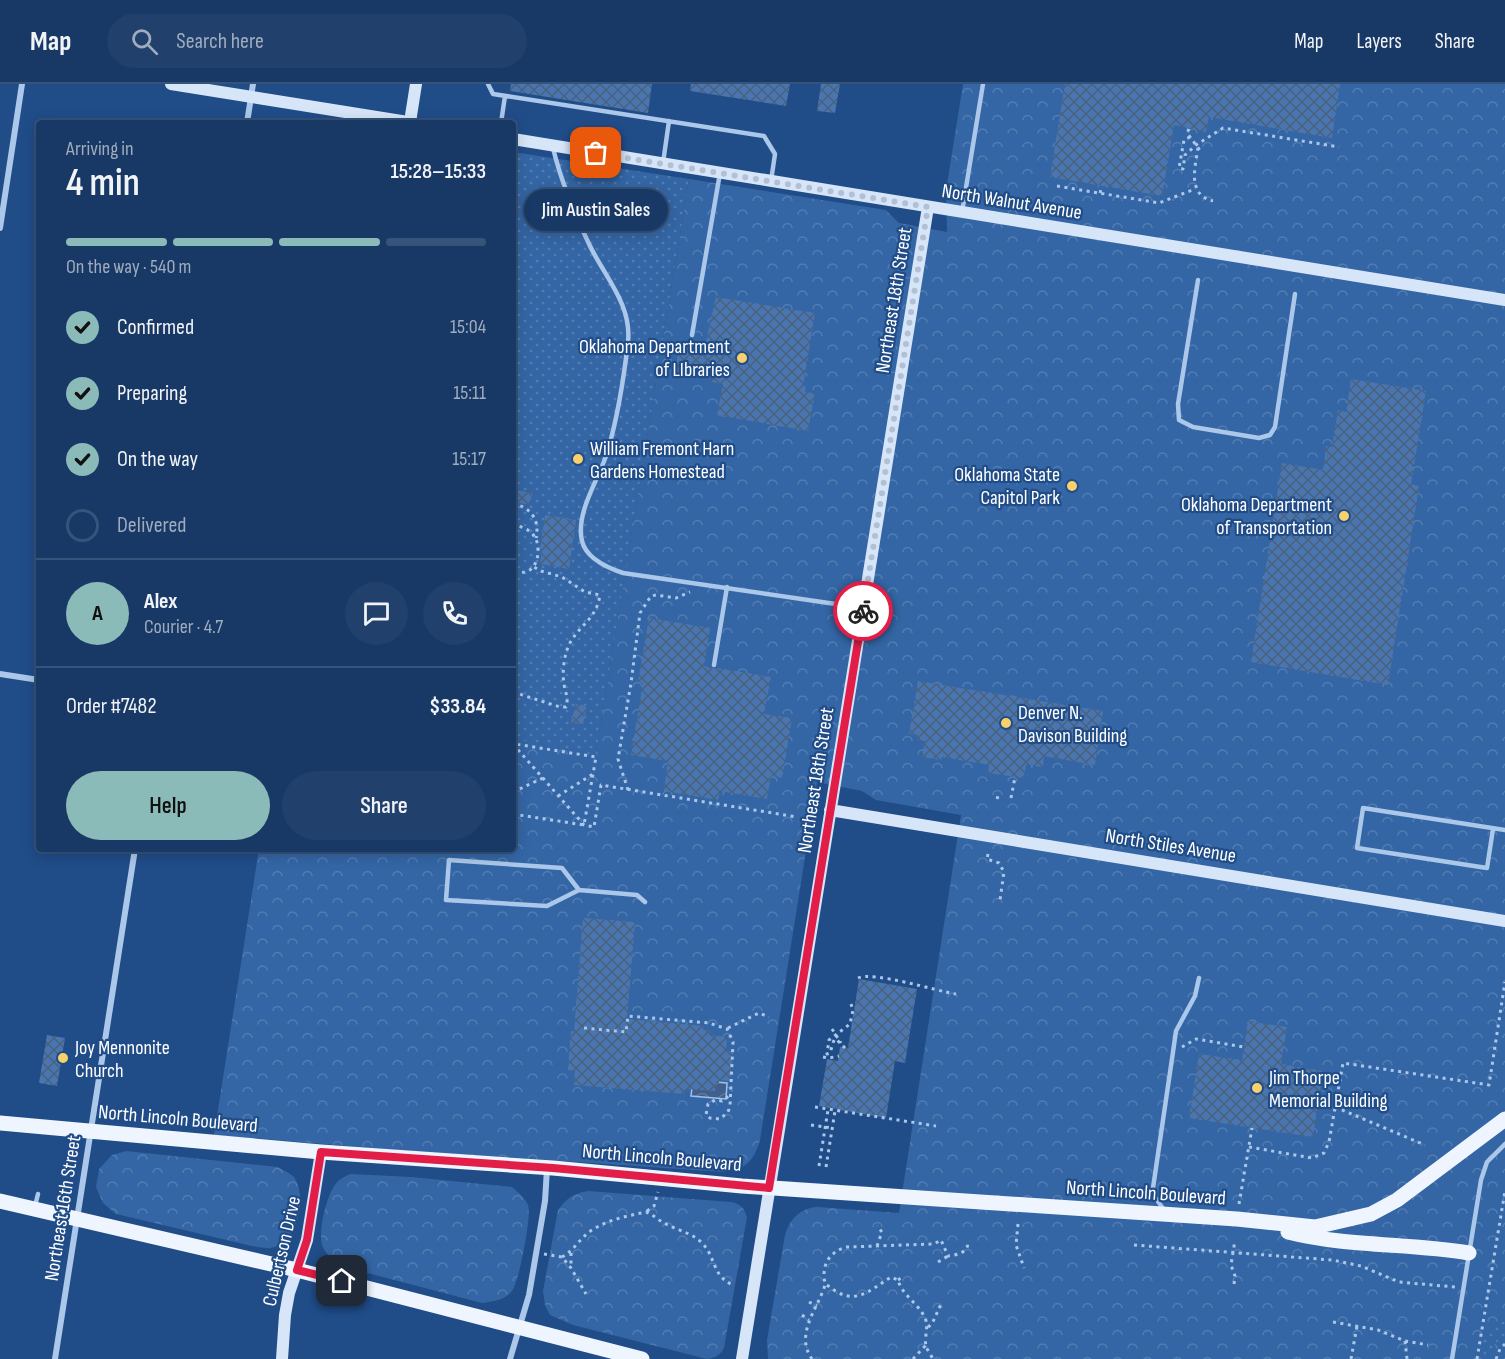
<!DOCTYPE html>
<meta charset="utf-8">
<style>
:root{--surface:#183966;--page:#21406c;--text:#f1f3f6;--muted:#9facbf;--line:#36537a;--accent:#8bbbb9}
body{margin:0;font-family:"Sofia Sans Condensed",sans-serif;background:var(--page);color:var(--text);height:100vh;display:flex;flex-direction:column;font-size:22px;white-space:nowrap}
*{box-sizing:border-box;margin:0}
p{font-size:20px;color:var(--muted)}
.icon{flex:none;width:33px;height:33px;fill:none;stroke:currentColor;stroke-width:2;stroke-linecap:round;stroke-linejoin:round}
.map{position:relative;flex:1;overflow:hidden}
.details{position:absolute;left:36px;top:36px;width:480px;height:732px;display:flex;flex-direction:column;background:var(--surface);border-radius:6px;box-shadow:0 3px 15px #0003,0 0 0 2px var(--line)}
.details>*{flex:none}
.pin{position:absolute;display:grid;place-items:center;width:51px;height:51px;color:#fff;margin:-26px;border-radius:12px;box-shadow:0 3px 9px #0006}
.courier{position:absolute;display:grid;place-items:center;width:60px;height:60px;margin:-30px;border:4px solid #e11d48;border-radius:50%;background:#fff;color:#222;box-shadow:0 2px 8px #0007}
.bubble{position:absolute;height:42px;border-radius:21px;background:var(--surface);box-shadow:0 3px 15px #0003,0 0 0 2px var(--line);font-size:20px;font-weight:600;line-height:42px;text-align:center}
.headline em{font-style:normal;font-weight:600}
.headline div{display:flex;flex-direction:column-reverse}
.headline{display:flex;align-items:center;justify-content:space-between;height:102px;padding:0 30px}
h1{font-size:39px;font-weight:600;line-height:45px}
.bar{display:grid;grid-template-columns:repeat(4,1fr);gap:9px 6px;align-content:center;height:72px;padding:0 30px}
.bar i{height:8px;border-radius:4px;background:var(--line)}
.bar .on{background:var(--accent)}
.bar p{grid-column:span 4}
.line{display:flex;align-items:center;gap:15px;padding:0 30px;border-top:2px solid var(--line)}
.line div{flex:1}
.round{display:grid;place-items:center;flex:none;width:63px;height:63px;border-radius:32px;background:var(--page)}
ol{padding:0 30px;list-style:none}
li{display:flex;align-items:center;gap:18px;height:66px}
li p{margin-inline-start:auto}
li .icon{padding:6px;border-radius:50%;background:var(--accent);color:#111;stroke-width:4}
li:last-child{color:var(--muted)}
li i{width:33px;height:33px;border:3px solid var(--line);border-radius:50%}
.cta{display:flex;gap:12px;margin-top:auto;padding:12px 30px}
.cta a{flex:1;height:69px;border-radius:36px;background:var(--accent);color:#111;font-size:24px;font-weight:600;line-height:69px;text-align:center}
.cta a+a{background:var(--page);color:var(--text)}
header{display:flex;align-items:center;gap:36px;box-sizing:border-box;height:84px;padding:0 30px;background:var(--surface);border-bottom:2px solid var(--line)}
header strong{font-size:28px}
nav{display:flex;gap:33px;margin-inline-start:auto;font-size:21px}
.search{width:420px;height:54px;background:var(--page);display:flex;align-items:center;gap:15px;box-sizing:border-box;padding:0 21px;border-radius:33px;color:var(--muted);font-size:22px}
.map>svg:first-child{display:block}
.park{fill:url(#park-crowns)}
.garden{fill:url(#garden-dots)}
.water{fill:url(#water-waves);stroke:#9fc1ec;stroke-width:1.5}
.building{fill:url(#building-cross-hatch)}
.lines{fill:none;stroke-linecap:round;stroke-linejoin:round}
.path{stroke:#abc7ea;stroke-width:3;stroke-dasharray:3 4.5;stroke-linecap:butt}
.lane{stroke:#abc7ea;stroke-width:4.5}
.street{stroke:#abc7ea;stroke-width:6}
.secondary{stroke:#d6e5f8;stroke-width:12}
.primary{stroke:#eff5fe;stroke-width:15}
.done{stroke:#b1c0d5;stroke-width:6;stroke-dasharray:0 10.8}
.route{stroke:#e11d48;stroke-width:8}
.poi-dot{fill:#f8d16c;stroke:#204c88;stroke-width:2}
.labels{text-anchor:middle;stroke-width:4.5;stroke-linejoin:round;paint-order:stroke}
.street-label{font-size:20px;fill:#fff;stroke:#204c88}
.poi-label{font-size:20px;fill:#fff;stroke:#204c88;text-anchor:start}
</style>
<header>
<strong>Map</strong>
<div class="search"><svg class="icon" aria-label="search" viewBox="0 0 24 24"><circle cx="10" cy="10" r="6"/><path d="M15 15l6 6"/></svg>Search here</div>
<nav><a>Map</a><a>Layers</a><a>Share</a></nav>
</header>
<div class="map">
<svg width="1505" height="1275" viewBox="0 0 1505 1275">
<defs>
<pattern id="park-crowns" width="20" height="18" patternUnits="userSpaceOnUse" patternTransform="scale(1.5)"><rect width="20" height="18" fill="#3466a5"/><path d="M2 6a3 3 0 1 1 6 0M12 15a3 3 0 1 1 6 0" fill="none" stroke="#527db2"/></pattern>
<pattern id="garden-dots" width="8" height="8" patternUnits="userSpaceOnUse" patternTransform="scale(1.5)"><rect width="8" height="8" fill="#3466a5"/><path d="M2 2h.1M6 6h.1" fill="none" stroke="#527db2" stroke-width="1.8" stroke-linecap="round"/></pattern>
<pattern id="water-waves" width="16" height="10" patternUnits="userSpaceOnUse" patternTransform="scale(1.5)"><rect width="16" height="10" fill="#40608b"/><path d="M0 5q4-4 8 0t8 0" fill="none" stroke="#5d789c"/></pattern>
<pattern id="building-cross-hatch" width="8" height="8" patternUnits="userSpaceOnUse" patternTransform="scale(1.5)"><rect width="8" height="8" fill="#4976b1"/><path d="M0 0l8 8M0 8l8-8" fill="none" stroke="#4a617e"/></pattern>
</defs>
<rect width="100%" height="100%" fill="#204c88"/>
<path class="park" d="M 963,0 L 1505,0 L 1505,1275 L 768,1275 L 767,1256 L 785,1151 C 790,1135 800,1124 818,1123 L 899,1129 L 961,731 L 876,716 L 862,707 L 817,698 L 760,1056 C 755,1076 744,1087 723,1088 L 385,1065 L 214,1051 L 259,765 L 513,765 L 513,655 L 596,668 L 689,95 L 886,126 L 899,139 L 947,148 L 946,107 Z
M 126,1067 L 278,1083 C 283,1086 290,1089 294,1093 C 308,1114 298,1158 271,1164 C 266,1165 258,1163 252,1162 L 116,1130 L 103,1119 L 96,1103 L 99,1085 L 112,1071 Z
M 350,1090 L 411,1093 L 512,1103 C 518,1108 525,1114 528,1121 C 532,1132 519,1198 512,1207 C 504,1217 493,1217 482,1219 L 341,1182 C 334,1177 325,1170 322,1161 C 318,1146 327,1108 338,1097 C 341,1094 346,1092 350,1090 Z
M 588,1107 L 731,1118 C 741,1120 744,1124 747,1133 L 724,1264 C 720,1271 716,1274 707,1275 L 573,1241 L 550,1231 L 545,1221 L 543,1207 L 558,1126 C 567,1114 574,1109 588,1107 Z"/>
<path class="garden" d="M 513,68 L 689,95 L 596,669 L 513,655 Z
M 1505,1237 L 1505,1252 L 1495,1260 L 1491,1267 L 1487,1266 L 1486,1271 L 1480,1270 C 1483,1250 1486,1245 1505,1237 Z"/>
<path class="water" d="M 715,998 L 727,999 L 726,1015 L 691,1012 L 692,1004 Z"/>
<path class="building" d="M 511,0 L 652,0 L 648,29 L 510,7 Z
M 691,0 L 790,0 L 786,22 L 690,7 Z
M 821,0 L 840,0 L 835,29 L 817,27 Z
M 1065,0 L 1340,0 L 1332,54 L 1209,33 L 1206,48 L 1174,41 L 1162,112 L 1050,93 Z
M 716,213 L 815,229 L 803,302 L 806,302 L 805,308 L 815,309 L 808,347 L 717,331 L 723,300 L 712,298 L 712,294 L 675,287 L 680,257 L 705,261 Z
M 1351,295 L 1426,307 L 1411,400 L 1419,402 L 1388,601 L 1251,578 L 1282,379 L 1323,386 L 1326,362 L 1332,363 L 1338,326 L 1346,328 Z
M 516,406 L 532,409 L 530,421 L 513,418 Z
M 545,431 L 576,436 L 569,485 L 540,480 L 542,466 L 540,465 Z
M 649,534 L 710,544 L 704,582 L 714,585 L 717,584 L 771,593 L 764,630 L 792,634 L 782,694 L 771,692 L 767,715 L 720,707 L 718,716 L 664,707 L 668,677 L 631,671 L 643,599 L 638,598 Z
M 918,597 L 1103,627 L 1095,681 L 1044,672 L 1043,683 L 1026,681 L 1024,694 L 988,689 L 989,681 L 942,673 L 941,676 L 922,673 L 925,657 L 917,656 L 918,651 L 909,650 Z
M 576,620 L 587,622 L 583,640 L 571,639 Z
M 583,834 L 635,838 L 627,935 L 704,942 L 703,946 L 710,946 L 709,951 L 727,953 L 726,967 L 733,967 L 730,997 L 719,996 L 719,1000 L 716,999 L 715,1007 L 685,1005 L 685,1010 L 574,1001 L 575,987 L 568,986 L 571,947 L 574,947 Z
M 859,895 L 917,905 L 905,979 L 895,977 L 886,1034 L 819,1022 L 827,975 L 838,977 L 840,963 L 848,964 Z
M 1248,937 L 1287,943 L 1281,980 L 1323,987 L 1313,1053 L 1189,1034 L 1199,970 L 1242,976 Z
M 47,951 L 65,954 L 57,1002 L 39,999 Z"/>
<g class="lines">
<path class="path" d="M 1189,45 L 1187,49 L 1202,69
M 1190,53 L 1184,56 L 1179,84 L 1183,85 L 1185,71 L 1196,61 L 1223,44 L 1339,63
M 1198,64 C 1195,84 1187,111 1213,117
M 1057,102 L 1159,119 L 1195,105
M 1100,109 L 1102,102
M 513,420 C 531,423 540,436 536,454
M 513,439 C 520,443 530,445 534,452 C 541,461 539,482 528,487 C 523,489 518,489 513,490
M 513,608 L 560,623 L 566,623 C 569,614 565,608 564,600 C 562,589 564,573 568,563 C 577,542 596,537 600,511 L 585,508 L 562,493 L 541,487 L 534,483
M 513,660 L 584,741 L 594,743 L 601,701 L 797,733
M 628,706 L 618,675 L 631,599 L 640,529 L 651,512 L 656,511 L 676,514 L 690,508
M 513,708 L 543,694
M 558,712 L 593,690
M 1011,714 L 1015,693
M 997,715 L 998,712
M 513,730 L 584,741 L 596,673 L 515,660
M 988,770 L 987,775 L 999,779 L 1004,788 L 1000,816
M 858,894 C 874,887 936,907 956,910
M 584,944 L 626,948 L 628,932 L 709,939 L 727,945 L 733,958 L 730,1022 L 728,1028 L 720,1035 L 710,1034 L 706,1031 L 708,1020 L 715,1016 L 722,1017 L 729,1012
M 728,944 L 759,929 L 769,933
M 832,945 L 841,959
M 1182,963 L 1196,955 L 1244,963
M 845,964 L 836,955 L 834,956 L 830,969 L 827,970 L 829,956 L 850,940 L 853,926 L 851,920
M 823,973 L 829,974 L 839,972
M 815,1023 L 936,1042
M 1335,1023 L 1425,1061
M 811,1041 L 832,1044
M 1249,1063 L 1312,1074 L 1324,1069 L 1329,1058 L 1343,979 L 1489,1001 L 1505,898
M 819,1082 L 828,1026
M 826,1083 L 835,1027
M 1239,1120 L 1252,1044
M 647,1127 L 654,1122 L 658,1108
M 1018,1140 L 1016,1161 L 1024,1184
M 1134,1161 L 1332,1176 L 1361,1182 L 1399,1198 L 1455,1203
M 877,1162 L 882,1148 L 877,1142
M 571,1169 L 571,1182
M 544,1170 L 562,1173 L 571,1184 L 586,1210
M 562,1173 C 573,1167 579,1156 589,1148 C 606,1136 627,1132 646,1128 C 654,1131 659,1137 666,1140 C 679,1147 693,1149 703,1160 C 716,1174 712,1192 733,1201
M 938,1178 L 948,1172
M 898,1196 L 904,1192
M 1234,1200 L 1235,1192 L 1231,1181 L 1235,1156
M 827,1201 C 854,1223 866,1209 891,1193 L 898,1196 C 902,1211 918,1219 925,1234 C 929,1244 924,1253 926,1262 C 927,1266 931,1271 933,1275
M 809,1218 L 817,1222
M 802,1231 L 809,1236
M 1333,1238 L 1378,1246 L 1405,1257 L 1428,1261
M 928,1243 L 932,1240 L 941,1220
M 1405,1257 L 1407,1275
M 812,1275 C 795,1251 816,1227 824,1204 C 826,1199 824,1197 824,1191 C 824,1176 833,1167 846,1163 L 934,1160 L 941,1156 L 948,1172 C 957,1171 968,1169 968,1158
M 913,1275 L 926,1261
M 1351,1275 L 1357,1242
M 1477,1275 L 1505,1107
M 1496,1275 L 1500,1265 L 1505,1260"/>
<path class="lane" d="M 488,0 L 493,10 L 764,52 L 775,70 L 771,97
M 501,39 L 505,12
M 553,64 C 561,97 575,131 590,162 C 605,193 632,221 628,258 C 624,293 618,331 608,366 C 601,392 575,427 582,457 C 586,474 608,484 623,489 L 863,524
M 663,79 L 669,37
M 962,128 L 983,0
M 1198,196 L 1178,320 L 1179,336 L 1193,343 L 1259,354 L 1270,351 L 1275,343 L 1295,210
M 692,251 L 720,89
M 714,581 L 727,503
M 1493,745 L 1487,784 L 1357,764 L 1363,724 L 1505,746
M 579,806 L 562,784 L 449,776 L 446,816 L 547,822 L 579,806 L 637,811 L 645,818
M 35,1122 L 38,1110
M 1164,1126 L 1155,1113 L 1153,1104 L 1173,968 L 1176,947 L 1195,912 L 1199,894
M 1452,1275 L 1481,1096 L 1487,1078 L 1505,1060"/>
<path class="street" d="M 247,39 L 253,0
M 0,144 L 22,0
M 0,590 L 39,596
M 55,1275 L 135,765
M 510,1275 L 529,1211 L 545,1117 L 547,1085"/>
<path class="secondary" d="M 171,0 L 414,39
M 410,38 L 416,0
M 513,55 L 1505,216
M 830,726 L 1505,837
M 282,1275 L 285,1231 L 289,1209 L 307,1156 L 321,1068
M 742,1275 L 928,123"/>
<path class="primary" d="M 0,1039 L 321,1068 L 553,1084 L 742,1102 L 1237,1135 L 1315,1143 L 1371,1130 L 1397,1116 L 1505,1035
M 0,1117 L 297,1186 L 642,1275
M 1288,1148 C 1347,1163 1409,1159 1469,1169"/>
</g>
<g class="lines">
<path class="done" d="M 596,69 L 928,123 L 863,527"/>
<path class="route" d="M 342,1197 L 297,1186 L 307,1156 L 321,1068 L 553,1084 L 769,1104 L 863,527"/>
</g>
<g class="poi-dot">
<circle cx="742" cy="274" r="6"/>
<circle cx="578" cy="375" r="6"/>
<circle cx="1072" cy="402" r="6"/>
<circle cx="1344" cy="432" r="6"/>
<circle cx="1006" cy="639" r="6"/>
<circle cx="63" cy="974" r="6"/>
<circle cx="1257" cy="1004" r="6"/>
</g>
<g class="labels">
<g class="street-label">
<text transform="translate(1012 117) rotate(9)" y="7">North Walnut Avenue</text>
<text transform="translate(893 216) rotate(-81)" y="7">Northeast 18th Street</text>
<text transform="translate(815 696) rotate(-81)" y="7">Northeast 18th Street</text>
<text transform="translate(1171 761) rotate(9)" y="7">North Stiles Avenue</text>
<text transform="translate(178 1034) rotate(5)" y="7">North Lincoln Boulevard</text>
<text transform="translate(662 1073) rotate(5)" y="7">North Lincoln Boulevard</text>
<text transform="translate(1146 1108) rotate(4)" y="7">North Lincoln Boulevard</text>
<text transform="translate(62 1124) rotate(-81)" y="7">Northeast 16th Street</text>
<text transform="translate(281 1167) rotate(-77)" y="7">Culbertson Drive</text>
</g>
<g class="poi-label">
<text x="730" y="269" text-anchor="end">Oklahoma Department<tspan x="730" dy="23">of LIbraries</tspan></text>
<text x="590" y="371">William Fremont Harn<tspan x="590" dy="23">Gardens Homestead</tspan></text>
<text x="1060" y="397" text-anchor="end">Oklahoma State<tspan x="1060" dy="23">Capitol Park</tspan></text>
<text x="1332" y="427" text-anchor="end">Oklahoma Department<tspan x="1332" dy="23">of Transportation</tspan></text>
<text x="1018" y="635">Denver N.<tspan x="1018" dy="23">Davison Building</tspan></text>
<text x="75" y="970">Joy Mennonite<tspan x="75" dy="23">Church</tspan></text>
<text x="1269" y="1000">Jim Thorpe<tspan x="1269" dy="23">Memorial Building</tspan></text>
</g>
</g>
</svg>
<div class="pin" style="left:596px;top:69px;background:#ea580c"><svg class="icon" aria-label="bag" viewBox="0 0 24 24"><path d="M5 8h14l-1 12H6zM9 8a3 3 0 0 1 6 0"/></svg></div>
<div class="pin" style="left:342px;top:1197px;background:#1f2937"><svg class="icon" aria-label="home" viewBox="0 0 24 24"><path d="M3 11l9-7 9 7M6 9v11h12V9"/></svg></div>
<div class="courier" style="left:863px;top:527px"><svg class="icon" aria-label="bike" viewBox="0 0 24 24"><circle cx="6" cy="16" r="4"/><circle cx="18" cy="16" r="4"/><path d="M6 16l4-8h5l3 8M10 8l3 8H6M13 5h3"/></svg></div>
<div class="bubble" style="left:524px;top:105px;width:144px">Jim Austin Sales</div>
<section class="details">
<div class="headline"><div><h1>4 min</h1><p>Arriving in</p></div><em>15:28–15:33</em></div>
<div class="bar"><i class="on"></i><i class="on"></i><i class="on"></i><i></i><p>On the way · 540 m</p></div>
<ol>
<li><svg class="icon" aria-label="check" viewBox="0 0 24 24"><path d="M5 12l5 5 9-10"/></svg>Confirmed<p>15:04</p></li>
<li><svg class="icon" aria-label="check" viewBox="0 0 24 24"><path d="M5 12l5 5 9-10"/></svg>Preparing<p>15:11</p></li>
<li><svg class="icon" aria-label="check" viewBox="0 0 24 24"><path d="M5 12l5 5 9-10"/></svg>On the way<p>15:17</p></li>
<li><i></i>Delivered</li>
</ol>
<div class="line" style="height:108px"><b class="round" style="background:var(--accent);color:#111">A</b><div><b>Alex</b><p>Courier · 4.7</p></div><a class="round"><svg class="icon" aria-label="chat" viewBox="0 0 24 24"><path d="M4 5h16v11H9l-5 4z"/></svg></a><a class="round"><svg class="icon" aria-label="phone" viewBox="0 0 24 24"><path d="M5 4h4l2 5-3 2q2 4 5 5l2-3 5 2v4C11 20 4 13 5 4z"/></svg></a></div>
<div class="line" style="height:78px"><div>Order #7482</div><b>$33.84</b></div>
<div class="cta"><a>Help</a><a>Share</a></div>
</section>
</div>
